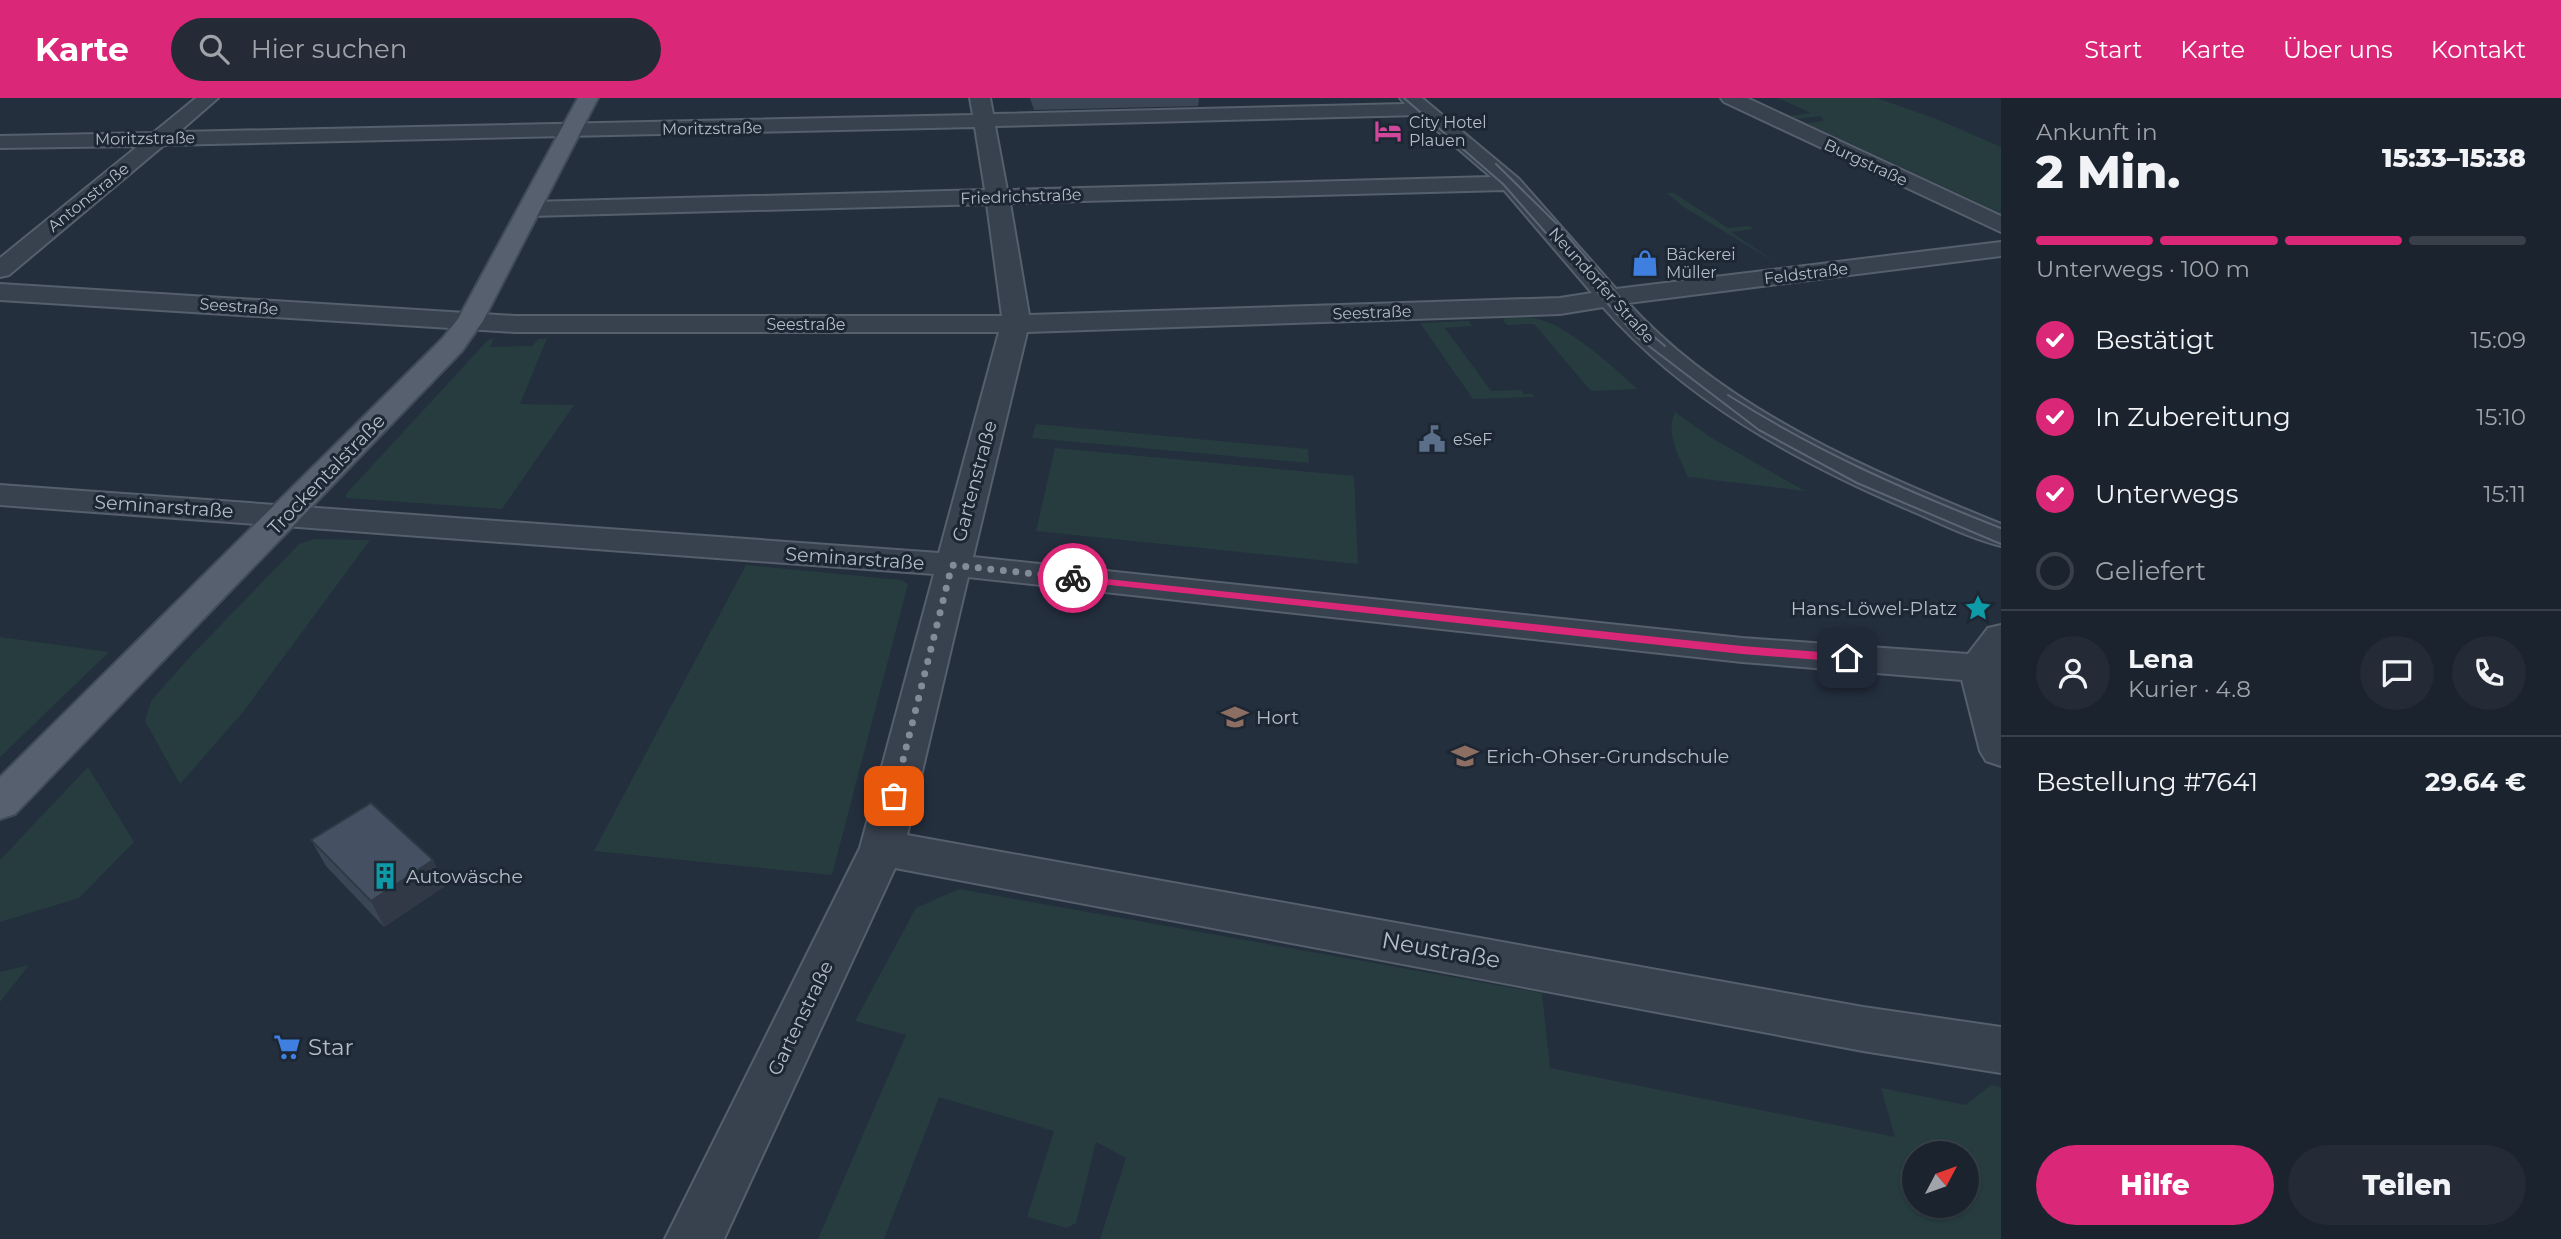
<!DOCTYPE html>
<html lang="de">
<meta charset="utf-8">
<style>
:root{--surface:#1b232e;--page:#242b36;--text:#f1f3f6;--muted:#a0a4aa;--line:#39404a;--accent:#db2777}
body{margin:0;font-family:Montserrat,sans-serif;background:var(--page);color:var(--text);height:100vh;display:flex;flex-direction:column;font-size:26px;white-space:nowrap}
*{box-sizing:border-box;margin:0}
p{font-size:23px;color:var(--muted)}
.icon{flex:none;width:38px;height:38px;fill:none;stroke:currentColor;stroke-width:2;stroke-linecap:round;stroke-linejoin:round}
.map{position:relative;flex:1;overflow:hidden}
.side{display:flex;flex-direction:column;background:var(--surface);width:560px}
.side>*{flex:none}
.needle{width:46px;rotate:49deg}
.buttons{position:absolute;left:1902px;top:1043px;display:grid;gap:14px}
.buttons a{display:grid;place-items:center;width:77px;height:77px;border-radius:50%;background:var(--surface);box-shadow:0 2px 5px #0004,0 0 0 2px var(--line);font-size:35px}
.pin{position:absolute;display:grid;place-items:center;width:60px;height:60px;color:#fff;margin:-30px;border-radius:14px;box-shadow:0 4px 10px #0006}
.courier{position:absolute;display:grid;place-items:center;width:70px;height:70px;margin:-35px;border:5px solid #db2777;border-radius:50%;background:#fff;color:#222;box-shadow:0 2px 9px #0007}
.headline em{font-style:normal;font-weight:800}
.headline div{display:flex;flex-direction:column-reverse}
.headline{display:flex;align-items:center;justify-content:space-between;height:119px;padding:0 35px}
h1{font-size:46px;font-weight:800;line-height:52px}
.bar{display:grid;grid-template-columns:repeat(4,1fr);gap:10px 7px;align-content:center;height:84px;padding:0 35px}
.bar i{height:9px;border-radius:5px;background:var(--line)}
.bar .current{background:var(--accent)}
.bar p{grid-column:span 4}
.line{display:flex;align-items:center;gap:18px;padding:0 35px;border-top:2px solid var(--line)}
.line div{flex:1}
.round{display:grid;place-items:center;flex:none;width:74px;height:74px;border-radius:37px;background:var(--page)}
ol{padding:0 35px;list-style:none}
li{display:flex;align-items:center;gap:21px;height:77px}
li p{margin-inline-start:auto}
li .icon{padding:7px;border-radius:50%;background:var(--accent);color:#fff;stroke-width:4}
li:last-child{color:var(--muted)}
li i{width:38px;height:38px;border:4px solid var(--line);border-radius:50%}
.cta{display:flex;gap:14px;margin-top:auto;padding:14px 35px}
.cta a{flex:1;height:80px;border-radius:42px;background:var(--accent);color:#fff;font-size:28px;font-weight:800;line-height:80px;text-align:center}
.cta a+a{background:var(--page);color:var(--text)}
header{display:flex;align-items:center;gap:42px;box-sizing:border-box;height:98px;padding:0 35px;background:var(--accent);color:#fff}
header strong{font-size:33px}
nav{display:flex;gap:38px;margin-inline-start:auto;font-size:24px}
.search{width:490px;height:63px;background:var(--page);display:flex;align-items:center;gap:18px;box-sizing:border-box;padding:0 24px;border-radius:38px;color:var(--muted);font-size:26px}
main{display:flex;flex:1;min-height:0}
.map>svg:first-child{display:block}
.green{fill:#263c3f;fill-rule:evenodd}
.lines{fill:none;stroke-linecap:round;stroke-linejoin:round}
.street-casing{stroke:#565f6c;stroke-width:4}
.primary-casing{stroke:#414a57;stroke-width:4}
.street{fill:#38414e;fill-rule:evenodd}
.primary{fill:#56606e;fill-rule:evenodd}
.tram{stroke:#5a6575;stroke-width:2}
.wall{fill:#3b4654}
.shaded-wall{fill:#303945}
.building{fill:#455162;stroke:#303945;stroke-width:2}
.route{fill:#db2777}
.done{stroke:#828b98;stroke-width:7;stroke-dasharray:0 12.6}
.labels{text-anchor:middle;stroke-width:6;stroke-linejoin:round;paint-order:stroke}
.far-poi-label{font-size:16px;fill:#b4bcc9;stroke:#1d2633;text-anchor:start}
.far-street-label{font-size:16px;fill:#b4bcc9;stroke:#1d2633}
.street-label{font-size:19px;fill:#b4bcc9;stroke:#1d2633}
.poi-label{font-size:19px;fill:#b4bcc9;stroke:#1d2633;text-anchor:start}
.near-street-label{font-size:23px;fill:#b4bcc9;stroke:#1d2633}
.near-poi-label{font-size:23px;fill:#b4bcc9;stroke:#1d2633;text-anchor:start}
</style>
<header>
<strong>Karte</strong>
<div class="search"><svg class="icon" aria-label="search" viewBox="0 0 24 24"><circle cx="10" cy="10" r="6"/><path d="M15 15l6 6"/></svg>Hier suchen</div>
<nav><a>Start</a><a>Karte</a><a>Über uns</a><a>Kontakt</a></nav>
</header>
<main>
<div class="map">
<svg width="2001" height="1141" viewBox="0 0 2001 1141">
<rect width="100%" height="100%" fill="#242f3e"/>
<path class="green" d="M 1778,0 L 1877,0 L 1939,22 L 2001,49 L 2001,115 L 1806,25 L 1824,23 L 1821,18 L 1798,21 L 1790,18 L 1811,15 Z
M 1667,95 L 1674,95 L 1728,130 L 1749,128 L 1754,131 L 1731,134 L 1778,166 L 1682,108 Z
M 1506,220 C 1515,220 1525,219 1534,220 C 1565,225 1614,269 1637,291 L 1591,293 L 1534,226 L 1507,227 L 1503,222 Z
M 1469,223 L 1472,228 L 1445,230 L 1491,293 L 1521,292 L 1524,296 L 1532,296 L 1535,299 L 1473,301 L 1420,225 Z
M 494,240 L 490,249 L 532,248 L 538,241 L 547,240 L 520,306 L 574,307 L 502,411 L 346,400 L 346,396 L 488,242 Z
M 1675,314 L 1710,339 L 1805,393 L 1688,379 C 1679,358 1665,336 1675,314 Z
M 1036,326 L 1308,351 L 1309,365 L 1032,340 Z
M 1055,350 L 1354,378 L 1358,466 L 1036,433 Z
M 314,441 L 370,442 L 243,614 L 180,686 L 145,623 L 151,603 L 189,560 L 299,446 Z
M 746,467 L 901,482 L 908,486 L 832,777 L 594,753 Z
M 0,539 L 109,554 L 0,659 Z
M 88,669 L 134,744 L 79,800 L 0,824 L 0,762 Z
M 959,791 L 1542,895 L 1550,970 L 1895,1039 L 1881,990 L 1966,1007 L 1991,987 L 2001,989 L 2001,1141 L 1100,1141 L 1126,1060 L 1096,1044 L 1076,1125 L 1067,1130 L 1027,1119 L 1054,1033 L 939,999 L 884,1141 L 818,1141 L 906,937 L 855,923 L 916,810 ZM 1967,1055 L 1967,1108 L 1914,1108 L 1914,1055 Z
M 29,867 L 0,904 L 0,874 Z"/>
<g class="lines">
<defs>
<path id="street" d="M 196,0 L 218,0 L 179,34 L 973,17 L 970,0 L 990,0 L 993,16 L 1405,6 L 1400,0 L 1422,0 L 1519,81 L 1616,191 L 2001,144 L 2001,158 L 1628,205 C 1728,314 1867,371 2001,426 L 2001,448 C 1969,440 1938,424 1907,411 C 1794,362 1686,303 1603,209 L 1560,216 L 1027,234 L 973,459 L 1742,540 L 1968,556 L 1988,530 L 2001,527 L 2001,668 L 1986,663 L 1980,653 L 1962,582 L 1742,564 L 968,479 L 907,737 L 1863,909 L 2001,929 L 2001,975 L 1863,953 L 895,770 L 724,1141 L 665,1141 L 860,750 L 934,476 L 0,407 L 0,387 L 939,455 L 999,234 L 515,234 L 0,202 L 0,186 L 515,218 L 1002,218 L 987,106 L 531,118 L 523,116 L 520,111 L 523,106 L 531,104 L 985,92 L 975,29 L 164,47 L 9,177 L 0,179 L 0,160 L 138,48 L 0,50 L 0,38 L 153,35 ZM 1419,17 L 1491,79 L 1007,92 L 995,28 ZM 1504,92 L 1592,195 L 1560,200 L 1029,217 L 1010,105 Z
M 1721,0 L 1747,0 L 2001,118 L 2001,134 L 1724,4 Z"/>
<path id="primary" d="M 578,0 L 598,0 L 483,223 L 462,253 L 15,716 L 0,721 L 0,679 L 442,241 L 458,221 Z"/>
</defs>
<use href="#street" class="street-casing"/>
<use href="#primary" class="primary-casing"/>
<use href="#street" class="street"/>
<use href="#primary" class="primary"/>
<path class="tram" d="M 1404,0 L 1503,86 L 1637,239 L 1759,332 L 1857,385 L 2001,446
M 1496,66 L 1559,128 L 1652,237 L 1665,248
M 1728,297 C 1814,352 1906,393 2001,430"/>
</g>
<path class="wall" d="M 1030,0 L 1199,0 L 1198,8 L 1034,12 Z
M 311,742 L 433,762 L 445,788 L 384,829 L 326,768 Z"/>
<path class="shaded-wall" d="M 433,762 L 445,788 L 384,829 L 371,803 Z"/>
<path class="building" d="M 371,705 L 433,762 L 371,803 L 311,742 Z"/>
<path class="route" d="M 1069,477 L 1742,548 L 1847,556 L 1853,560 L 1847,564 L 1742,556 L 1073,483 L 1067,480 Z"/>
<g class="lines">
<path class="done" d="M 894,698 L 952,467 L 1073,480"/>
</g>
<defs>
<symbol id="hotel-bare" viewBox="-9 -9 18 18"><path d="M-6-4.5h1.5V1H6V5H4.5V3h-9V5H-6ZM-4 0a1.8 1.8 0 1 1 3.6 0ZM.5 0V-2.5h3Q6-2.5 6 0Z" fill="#d1479c" stroke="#1d2633" stroke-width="2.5" paint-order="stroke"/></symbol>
<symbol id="shop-bare" viewBox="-9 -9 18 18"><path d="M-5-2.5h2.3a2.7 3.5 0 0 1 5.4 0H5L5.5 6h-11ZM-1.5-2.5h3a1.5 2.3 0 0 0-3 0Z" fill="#3f7fe0" stroke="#1d2633" stroke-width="2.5" paint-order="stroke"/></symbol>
<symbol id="civic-bare" viewBox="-9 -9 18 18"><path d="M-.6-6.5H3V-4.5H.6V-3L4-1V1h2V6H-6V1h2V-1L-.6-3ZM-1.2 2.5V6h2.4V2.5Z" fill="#5c6f8a" stroke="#1d2633" stroke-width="2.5" paint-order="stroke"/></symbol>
<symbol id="sight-bare" viewBox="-9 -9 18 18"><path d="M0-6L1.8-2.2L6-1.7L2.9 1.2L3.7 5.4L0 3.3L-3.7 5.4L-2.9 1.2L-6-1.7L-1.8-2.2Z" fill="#0f9aa8" stroke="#1d2633" stroke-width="2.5" paint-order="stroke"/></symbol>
<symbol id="school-bare" viewBox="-9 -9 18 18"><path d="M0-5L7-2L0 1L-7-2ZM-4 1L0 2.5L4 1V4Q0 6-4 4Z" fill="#8d6e63" stroke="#1d2633" stroke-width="2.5" paint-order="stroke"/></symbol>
<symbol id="building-bare" viewBox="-9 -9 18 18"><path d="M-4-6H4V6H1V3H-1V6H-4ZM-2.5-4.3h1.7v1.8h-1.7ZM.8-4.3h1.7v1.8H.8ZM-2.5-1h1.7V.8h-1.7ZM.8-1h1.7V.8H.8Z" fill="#0f9aa8" stroke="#1d2633" stroke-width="2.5" paint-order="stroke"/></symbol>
<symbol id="supermarket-bare" viewBox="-9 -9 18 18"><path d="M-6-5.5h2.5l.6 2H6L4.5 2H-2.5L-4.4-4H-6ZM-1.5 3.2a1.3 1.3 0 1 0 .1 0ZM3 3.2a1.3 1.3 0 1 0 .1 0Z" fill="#3f7fe0" stroke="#1d2633" stroke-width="2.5" paint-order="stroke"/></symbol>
</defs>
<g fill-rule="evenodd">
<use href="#hotel-bare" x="1369" y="14" width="38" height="38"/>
<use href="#shop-bare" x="1626" y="146" width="38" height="38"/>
<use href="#civic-bare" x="1413" y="322" width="38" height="38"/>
<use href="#sight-bare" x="1959" y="491" width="38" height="38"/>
<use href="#school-bare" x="1216" y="600" width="38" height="38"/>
<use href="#school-bare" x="1446" y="639" width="38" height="38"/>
<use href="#building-bare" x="366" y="759" width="38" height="38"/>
<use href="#supermarket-bare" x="268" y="930" width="38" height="38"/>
</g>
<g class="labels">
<g class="far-poi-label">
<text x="1409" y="30">City Hotel<tspan x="1409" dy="18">Plauen</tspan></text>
<text x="1666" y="162">Bäckerei<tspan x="1666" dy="18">Müller</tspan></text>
<text x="1453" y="347">eSeF</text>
</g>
<g class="far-street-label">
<text transform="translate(712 30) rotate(-1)" y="6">Moritzstraße</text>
<text transform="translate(145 40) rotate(-1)" y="6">Moritzstraße</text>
<text transform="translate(1866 64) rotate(25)" y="6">Burgstraße</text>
<text transform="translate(1021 98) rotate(-2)" y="6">Friedrichstraße</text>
<text transform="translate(88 99) rotate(-39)" y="6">Antonstraße</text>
<text transform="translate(1806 175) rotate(-7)" y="6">Feldstraße</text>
<text transform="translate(1602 187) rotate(48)" y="6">Neundorfer Straße</text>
<text transform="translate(239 208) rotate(4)" y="6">Seestraße</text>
<text transform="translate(1372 214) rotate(-2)" y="6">Seestraße</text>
<text x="806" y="232">Seestraße</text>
</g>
<g class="street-label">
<text transform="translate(326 376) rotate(-46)" y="7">Trockentalstraße</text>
<text transform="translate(974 383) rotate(-75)" y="7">Gartenstraße</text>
<text transform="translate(164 408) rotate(4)" y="7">Seminarstraße</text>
<text transform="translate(855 460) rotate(4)" y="7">Seminarstraße</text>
<text transform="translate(800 920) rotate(-64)" y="7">Gartenstraße</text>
</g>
<g class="poi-label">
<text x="1957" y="517" text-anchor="end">Hans-Löwel-Platz</text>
<text x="1256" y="626">Hort</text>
<text x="1486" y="665">Erich-Ohser-Grundschule</text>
<text x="406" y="785">Autowäsche</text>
</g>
<g class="near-street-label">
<text transform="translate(1441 852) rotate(10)" y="8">Neustraße</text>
</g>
<g class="near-poi-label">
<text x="308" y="957">Star</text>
</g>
</g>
</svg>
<div class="buttons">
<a><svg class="needle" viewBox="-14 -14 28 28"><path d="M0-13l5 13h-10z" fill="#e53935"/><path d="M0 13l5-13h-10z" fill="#a0a4aa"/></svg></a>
</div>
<div class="pin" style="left:894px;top:698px;background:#ea580c"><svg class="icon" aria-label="bag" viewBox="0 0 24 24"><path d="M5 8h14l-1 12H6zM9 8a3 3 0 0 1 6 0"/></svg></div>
<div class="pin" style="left:1847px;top:560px;background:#1f2937"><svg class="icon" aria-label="home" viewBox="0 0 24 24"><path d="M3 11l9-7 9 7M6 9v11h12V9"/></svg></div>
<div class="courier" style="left:1073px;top:480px"><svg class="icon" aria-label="bike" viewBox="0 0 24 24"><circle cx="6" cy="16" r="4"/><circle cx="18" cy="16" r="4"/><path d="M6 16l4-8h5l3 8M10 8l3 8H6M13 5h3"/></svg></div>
</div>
<section class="side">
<div class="headline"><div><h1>2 Min.</h1><p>Ankunft in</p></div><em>15:33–15:38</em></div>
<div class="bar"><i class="current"></i><i class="current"></i><i class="current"></i><i></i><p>Unterwegs · 100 m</p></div>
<ol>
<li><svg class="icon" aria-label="check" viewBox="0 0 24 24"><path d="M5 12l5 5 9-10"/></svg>Bestätigt<p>15:09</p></li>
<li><svg class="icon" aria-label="check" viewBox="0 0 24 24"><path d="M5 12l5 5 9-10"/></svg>In Zubereitung<p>15:10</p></li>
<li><svg class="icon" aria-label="check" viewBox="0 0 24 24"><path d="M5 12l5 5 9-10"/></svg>Unterwegs<p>15:11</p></li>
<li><i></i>Geliefert</li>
</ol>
<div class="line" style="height:126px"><a class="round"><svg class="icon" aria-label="person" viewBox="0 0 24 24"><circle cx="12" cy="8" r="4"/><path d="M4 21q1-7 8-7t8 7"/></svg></a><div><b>Lena</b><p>Kurier · 4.8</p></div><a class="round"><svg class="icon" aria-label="chat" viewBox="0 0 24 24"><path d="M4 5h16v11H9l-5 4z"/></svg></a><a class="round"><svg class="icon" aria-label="phone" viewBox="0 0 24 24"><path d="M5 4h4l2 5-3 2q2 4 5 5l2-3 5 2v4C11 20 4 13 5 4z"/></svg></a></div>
<div class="line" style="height:91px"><div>Bestellung #7641</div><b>29.64 €</b></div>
<div class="cta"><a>Hilfe</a><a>Teilen</a></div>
</section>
</main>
